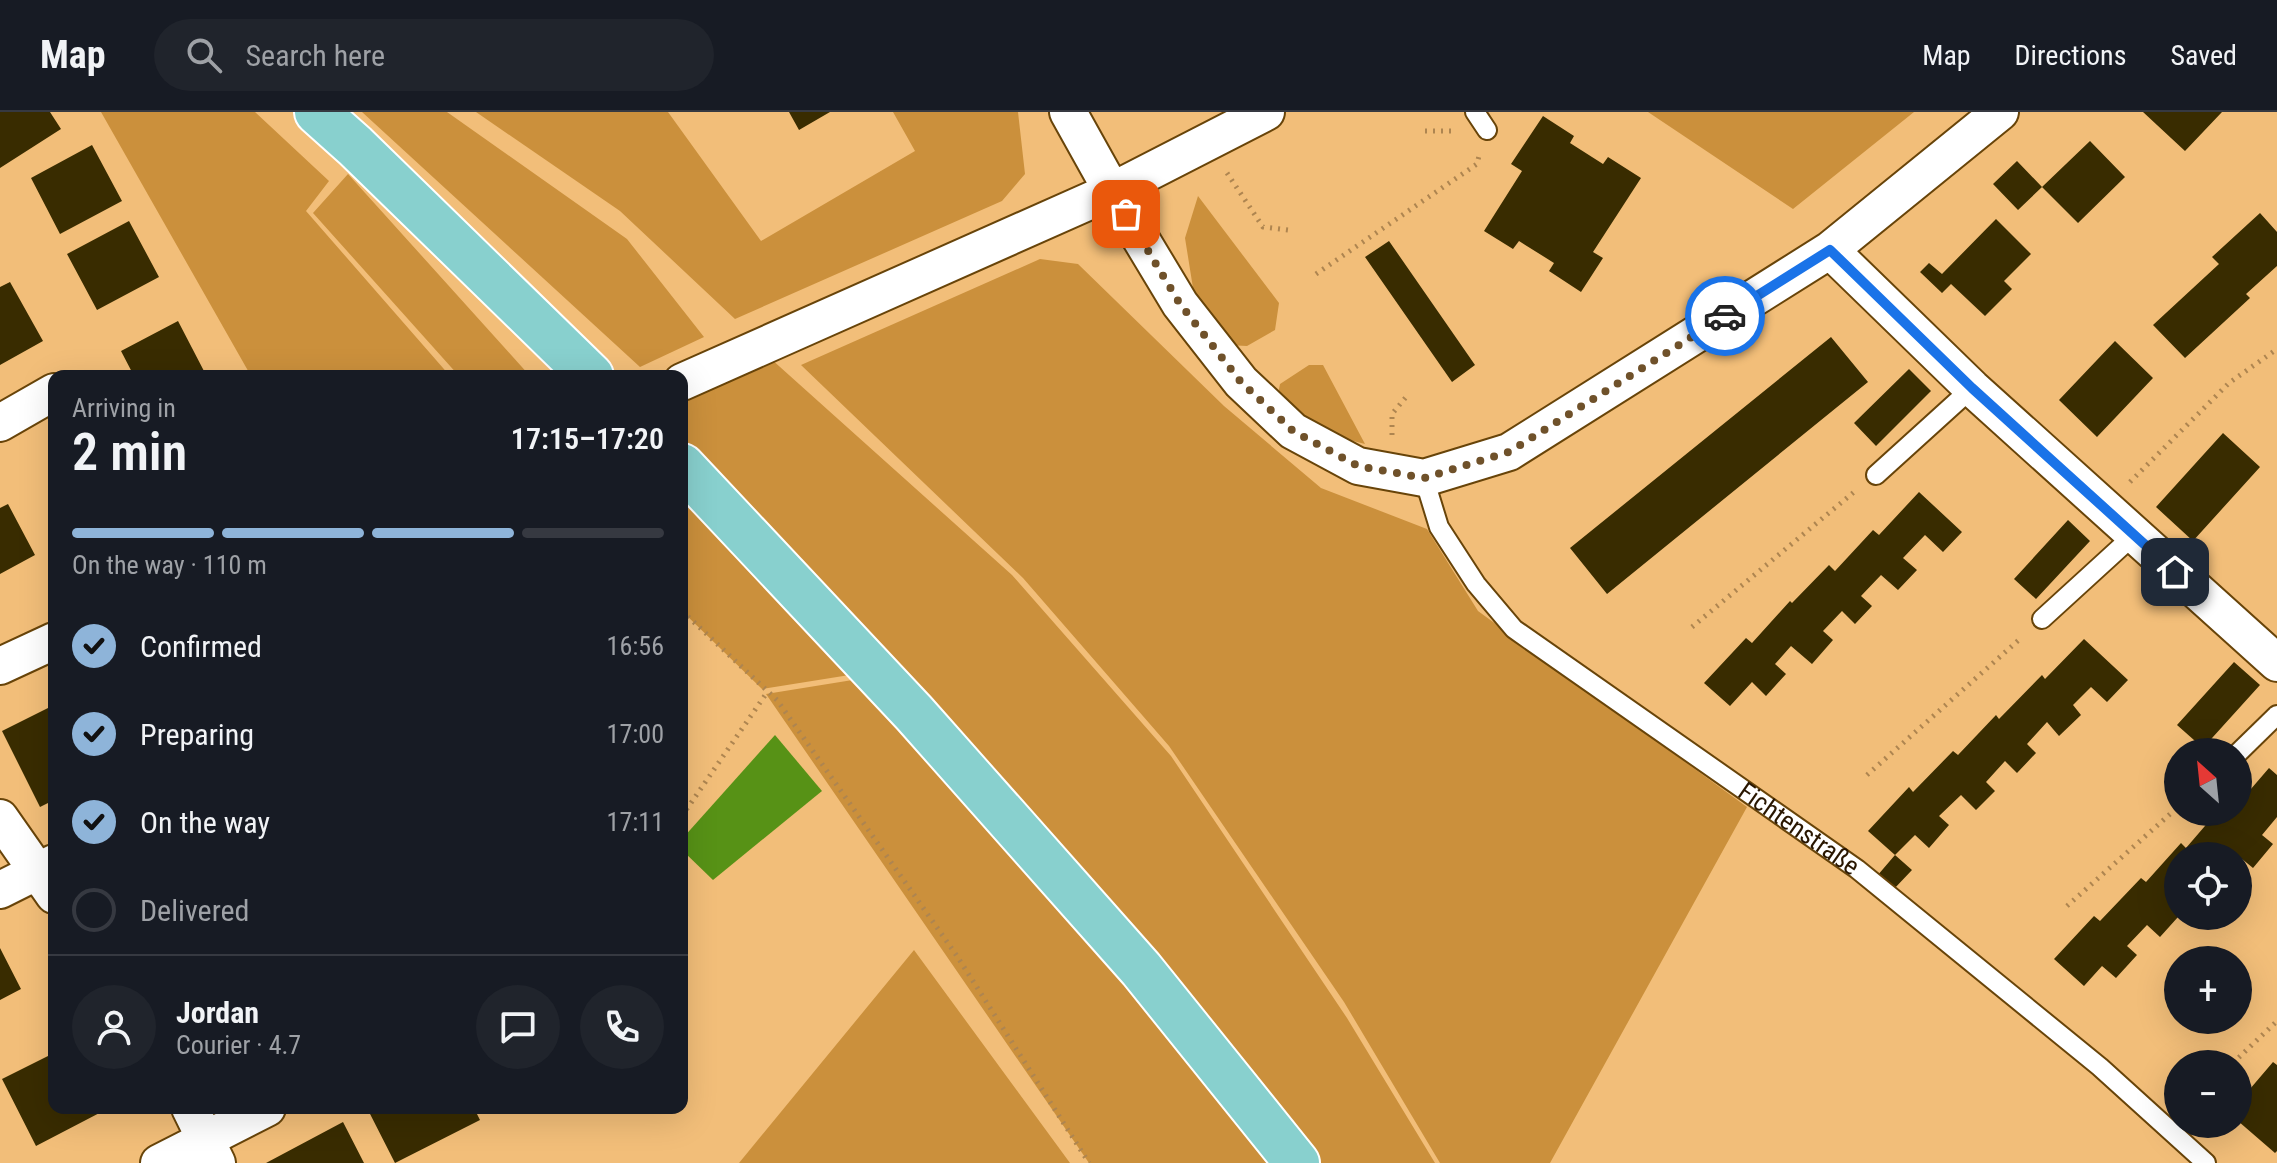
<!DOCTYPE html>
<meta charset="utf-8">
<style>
:root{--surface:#171b24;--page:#20242c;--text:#f1f3f6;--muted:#9ea1a6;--line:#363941;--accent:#8eb4d9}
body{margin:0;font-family:"Roboto Condensed",sans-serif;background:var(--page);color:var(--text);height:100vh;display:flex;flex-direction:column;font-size:30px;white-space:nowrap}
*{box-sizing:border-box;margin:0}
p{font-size:26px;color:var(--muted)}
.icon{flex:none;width:44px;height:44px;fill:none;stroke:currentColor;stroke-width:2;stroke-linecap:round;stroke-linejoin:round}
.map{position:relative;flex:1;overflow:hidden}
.sheet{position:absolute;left:48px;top:258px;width:640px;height:744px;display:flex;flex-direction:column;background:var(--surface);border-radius:16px;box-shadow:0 8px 32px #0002}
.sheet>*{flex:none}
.needle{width:52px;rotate:333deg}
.buttons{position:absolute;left:2164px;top:626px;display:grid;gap:16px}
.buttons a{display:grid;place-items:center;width:88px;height:88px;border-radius:50%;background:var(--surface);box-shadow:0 8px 32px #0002;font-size:40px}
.pin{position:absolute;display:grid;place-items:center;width:68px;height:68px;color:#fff;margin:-34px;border-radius:16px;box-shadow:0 4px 12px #0006}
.courier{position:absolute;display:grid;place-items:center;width:80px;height:80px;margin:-40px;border:6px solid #1a73e8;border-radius:50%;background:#fff;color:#222;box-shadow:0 2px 10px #0007}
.headline em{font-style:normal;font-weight:600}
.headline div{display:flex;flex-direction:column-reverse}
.headline{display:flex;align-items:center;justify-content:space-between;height:136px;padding:0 24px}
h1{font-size:52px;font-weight:600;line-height:60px}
.bar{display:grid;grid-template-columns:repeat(4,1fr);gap:12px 8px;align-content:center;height:96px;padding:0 24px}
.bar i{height:10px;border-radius:6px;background:var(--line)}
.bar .active{background:var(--accent)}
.bar p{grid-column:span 4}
.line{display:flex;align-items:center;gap:20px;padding:0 24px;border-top:2px solid var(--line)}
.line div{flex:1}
.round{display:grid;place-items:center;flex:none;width:84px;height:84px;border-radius:42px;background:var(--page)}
ol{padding:0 24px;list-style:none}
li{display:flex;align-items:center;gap:24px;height:88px}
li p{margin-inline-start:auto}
li .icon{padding:8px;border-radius:50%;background:var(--accent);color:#111;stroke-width:4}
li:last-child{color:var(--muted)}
li i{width:44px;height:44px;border:4px solid var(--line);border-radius:50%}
header{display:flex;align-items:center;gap:48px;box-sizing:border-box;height:112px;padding:0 40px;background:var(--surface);border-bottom:2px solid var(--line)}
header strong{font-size:38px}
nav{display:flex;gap:44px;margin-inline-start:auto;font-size:28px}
.search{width:560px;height:72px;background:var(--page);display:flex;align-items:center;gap:20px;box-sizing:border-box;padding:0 28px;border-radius:44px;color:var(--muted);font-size:30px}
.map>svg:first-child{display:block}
.green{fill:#cb903c}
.water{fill:#579216}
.building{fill:#392c00}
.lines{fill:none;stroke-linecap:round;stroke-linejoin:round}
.service-casing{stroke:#684409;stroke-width:22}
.minor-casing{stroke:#684409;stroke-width:40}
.primary-casing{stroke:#fff;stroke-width:48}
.path{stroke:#ae8550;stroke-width:5;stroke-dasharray:2 6;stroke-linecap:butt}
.service{stroke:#fff;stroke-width:18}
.minor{stroke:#fff;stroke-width:36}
.primary{stroke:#88d0ce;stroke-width:44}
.done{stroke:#6f512a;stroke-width:8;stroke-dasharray:0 14.4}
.route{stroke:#1a73e8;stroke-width:10}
.labels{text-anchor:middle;stroke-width:8;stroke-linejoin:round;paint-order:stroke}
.street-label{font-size:26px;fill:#291600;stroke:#fbe5cb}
</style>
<header>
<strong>Map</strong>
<div class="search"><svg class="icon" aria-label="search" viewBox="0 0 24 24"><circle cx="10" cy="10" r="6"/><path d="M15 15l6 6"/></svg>Search here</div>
<nav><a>Map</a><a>Directions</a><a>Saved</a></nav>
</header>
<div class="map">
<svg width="2277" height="1051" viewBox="0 0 2277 1051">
<rect width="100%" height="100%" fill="#f2be79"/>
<path class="green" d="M 101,0 L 255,0 L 329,69 L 306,99 L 450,264 L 251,264 Z
M 362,0 L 447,0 L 627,127 L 704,225 L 640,255 Z
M 476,0 L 668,0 L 761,129 L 915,39 L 893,0 L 1018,0 L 1025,62 L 1002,89 L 735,207 L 620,99 Z
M 1648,0 L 1914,0 L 1793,97 Z
M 348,62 L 530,264 L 459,264 L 313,101 Z
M 1198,84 L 1279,191 L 1275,218 L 1247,234 L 1227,233 L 1193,176 L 1185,126 Z
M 1040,147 L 1078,152 L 1224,294 L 1321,376 L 1427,417 L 1478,499 L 1747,695 L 1550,1051 L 1440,1051 L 1344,890 L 1169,634 L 1023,466 L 801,253 Z
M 770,246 L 1012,463 L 1171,644 L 1347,906 L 1435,1051 L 1299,1051 L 682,338 L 682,283 Z
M 1309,253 L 1323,253 L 1365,332 L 1326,322 L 1277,287 L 1280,272 Z
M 682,372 L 862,561 L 762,577 L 682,499 Z
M 865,566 L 1281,1051 L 1089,1051 L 766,582 Z
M 914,838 L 1070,1051 L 739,1051 Z"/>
<path class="water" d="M 775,623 L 822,679 L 713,768 L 682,738 L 682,727 Z"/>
<path class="building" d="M 0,0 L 50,0 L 61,17 L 0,56 Z
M 789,0 L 830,0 L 799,18 Z
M 2143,0 L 2222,0 L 2185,39 Z
M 1543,4 L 1574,24 L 1570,31 L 1603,52 L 1608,45 L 1641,66 L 1593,140 L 1603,146 L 1581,180 L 1549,159 L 1554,151 L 1519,129 L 1513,137 L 1484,119 L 1522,59 L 1511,52 Z
M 2090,29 L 2125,65 L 2078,111 L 2042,75 Z
M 92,33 L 122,89 L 60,122 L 31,66 Z
M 2017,49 L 2042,75 L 2018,98 L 1993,72 Z
M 2260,101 L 2277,120 L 2277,154 L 2246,182 L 2250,186 L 2185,246 L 2153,213 L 2219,152 L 2212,145 Z
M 1996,107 L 2031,142 L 2004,169 L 2012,177 L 1985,204 L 1951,172 L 1942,181 L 1920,160 L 1929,151 L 1942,162 Z
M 129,109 L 159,165 L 97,198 L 67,142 Z
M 1389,129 L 1475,253 L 1452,270 L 1365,145 Z
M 10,170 L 43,229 L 0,253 L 0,175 Z
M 178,209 L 205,261 L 199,264 L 134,264 L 121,239 Z
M 1831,225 L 1868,270 L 1607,482 L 1570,436 Z
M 2115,229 L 2153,266 L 2097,325 L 2059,288 Z
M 1909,257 L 1931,279 L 1876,334 L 1854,311 Z
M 2223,321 L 2260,355 L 2193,429 L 2156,395 Z
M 1919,380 L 1962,420 L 1943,440 L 1925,423 L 1903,446 L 1917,458 L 1898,478 L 1881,463 L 1861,484 L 1872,494 L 1855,512 L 1842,499 L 1823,519 L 1833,528 L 1812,552 L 1791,534 L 1775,552 L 1786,562 L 1766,584 L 1752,570 L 1730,594 L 1704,571 L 1746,526 L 1752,531 L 1790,489 L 1792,491 L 1829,453 L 1835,459 L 1873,418 L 1879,423 Z
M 8,392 L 35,443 L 0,462 L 0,396 Z
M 2068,408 L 2090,429 L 2036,487 L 2014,467 Z
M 2084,527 L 2128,568 L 2107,590 L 2091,575 L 2073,593 L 2081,603 L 2059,624 L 2047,610 L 2027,632 L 2036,641 L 2017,661 L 2005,649 L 1986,670 L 1995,679 L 1976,698 L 1961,683 L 1939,704 L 1949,713 L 1929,736 L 1915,723 L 1895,743 L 1868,719 L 1909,675 L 1913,680 L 1953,639 L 1958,643 L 1996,603 L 1999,607 L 2042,563 L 2045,567 Z
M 2234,550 L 2260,573 L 2203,636 L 2177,613 Z
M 54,593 L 54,688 L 40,695 L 2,619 Z
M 2269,656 L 2277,663 L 2277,705 L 2262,723 L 2273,732 L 2253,756 L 2236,742 L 2234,744 L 2178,744 L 2178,789 L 2173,795 L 2178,800 L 2178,805 L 2160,825 L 2147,813 L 2127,834 L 2137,843 L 2116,866 L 2102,854 L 2084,874 L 2054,847 L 2094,804 L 2100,809 L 2141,766 L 2146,770 L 2181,731 L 2186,736 L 2217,700 L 2238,700 L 2238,692 Z
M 1895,743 L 1912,758 L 1893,778 L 1877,764 Z
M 0,836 L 21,877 L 0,888 Z
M 54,941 L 54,996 L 109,996 L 36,1034 L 2,967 Z
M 2273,950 L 2277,953 L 2277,1039 L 2275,1041 L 2238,1009 L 2238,991 Z
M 367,996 L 474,996 L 480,1008 L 395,1051 Z
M 343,1010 L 364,1051 L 266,1051 Z"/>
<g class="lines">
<defs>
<g id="service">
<path d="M 1475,0 L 1487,18"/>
<path d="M 1876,363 L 1972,276"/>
<path id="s1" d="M 1424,366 L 1439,415 L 1476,472 L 1514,517 L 1857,757 L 2100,955 L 2206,1051"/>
<path d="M 2042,507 L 2134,423"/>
<path d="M 2238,641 L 2277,603"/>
</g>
<path id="minor" d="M 1068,0 L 1112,79 L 1180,192 L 1241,270 L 1293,319 L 1358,354 L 1424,366 L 1509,340 L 1830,138 L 2000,0
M 1830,138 L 1972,276 L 2277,551
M 682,270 L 1112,79 L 1266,0
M 0,311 L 54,280
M 0,554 L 54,529
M 0,706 L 54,783
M 0,778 L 54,751
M 190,996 L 217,1051
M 159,1051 L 267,996"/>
<path id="primary" d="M 317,0 L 355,34 L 591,264
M 682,354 L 914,601 L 1141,857 L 1297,1051"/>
</defs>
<use href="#service" class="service-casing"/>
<use href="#minor" class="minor-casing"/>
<use href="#primary" class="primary-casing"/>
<path class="path" d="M 1425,19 L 1454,19
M 1227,61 L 1263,115 L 1288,118
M 1316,162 L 1477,52 L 1479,44
M 1392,323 L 1392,302 L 1406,285
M 2130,370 L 2229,271 L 2277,237
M 682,499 L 777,588 L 957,844 L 1089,1051
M 1692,515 L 1854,380
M 1867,663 L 2021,526
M 682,704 L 768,579
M 2067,794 L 2178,695
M 2233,951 L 2277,909"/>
<use href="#service" class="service"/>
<use href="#minor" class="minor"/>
<use href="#primary" class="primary"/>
</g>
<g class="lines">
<path class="done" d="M 1126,102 L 1180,192 L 1241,270 L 1293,319 L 1358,354 L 1424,366 L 1509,340 L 1725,204"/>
<path class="route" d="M 1725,204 L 1830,138 L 1972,276 L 2175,460"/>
</g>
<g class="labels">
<g class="street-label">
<text dy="9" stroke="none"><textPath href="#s1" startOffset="526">Fichtenstraße</textPath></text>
</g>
</g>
</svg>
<div class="buttons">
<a><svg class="needle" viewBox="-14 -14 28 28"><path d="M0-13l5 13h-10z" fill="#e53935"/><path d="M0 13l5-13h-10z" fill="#9ea1a6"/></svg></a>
<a><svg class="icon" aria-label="locate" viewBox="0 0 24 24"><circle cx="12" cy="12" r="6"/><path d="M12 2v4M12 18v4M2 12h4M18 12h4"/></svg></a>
<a>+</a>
<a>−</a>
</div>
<div class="pin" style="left:1126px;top:102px;background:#ea580c"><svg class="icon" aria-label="bag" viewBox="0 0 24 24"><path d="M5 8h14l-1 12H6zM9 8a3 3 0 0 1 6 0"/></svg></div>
<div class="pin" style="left:2175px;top:460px;background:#1f2937"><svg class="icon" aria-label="home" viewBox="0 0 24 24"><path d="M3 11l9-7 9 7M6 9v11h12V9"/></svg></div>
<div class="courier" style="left:1725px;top:204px"><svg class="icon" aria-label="car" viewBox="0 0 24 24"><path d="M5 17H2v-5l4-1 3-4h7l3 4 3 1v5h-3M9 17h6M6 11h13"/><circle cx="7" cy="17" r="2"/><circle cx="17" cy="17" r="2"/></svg></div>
<section class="sheet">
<div class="headline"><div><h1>2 min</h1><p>Arriving in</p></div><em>17:15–17:20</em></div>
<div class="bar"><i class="active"></i><i class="active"></i><i class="active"></i><i></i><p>On the way · 110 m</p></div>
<ol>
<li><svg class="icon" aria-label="check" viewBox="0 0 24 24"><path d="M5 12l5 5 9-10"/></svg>Confirmed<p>16:56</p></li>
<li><svg class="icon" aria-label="check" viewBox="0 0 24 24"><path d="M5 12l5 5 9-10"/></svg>Preparing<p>17:00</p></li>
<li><svg class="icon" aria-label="check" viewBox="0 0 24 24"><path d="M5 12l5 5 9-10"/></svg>On the way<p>17:11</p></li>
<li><i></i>Delivered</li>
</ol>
<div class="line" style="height:144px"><a class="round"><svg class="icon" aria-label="person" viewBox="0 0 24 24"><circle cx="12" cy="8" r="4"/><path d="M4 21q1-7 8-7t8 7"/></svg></a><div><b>Jordan</b><p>Courier · 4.7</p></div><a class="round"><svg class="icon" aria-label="chat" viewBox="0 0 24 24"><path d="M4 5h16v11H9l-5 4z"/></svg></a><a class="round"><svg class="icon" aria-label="phone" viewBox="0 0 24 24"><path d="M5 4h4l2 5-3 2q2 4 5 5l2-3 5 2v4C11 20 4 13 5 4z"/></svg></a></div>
</section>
</div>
